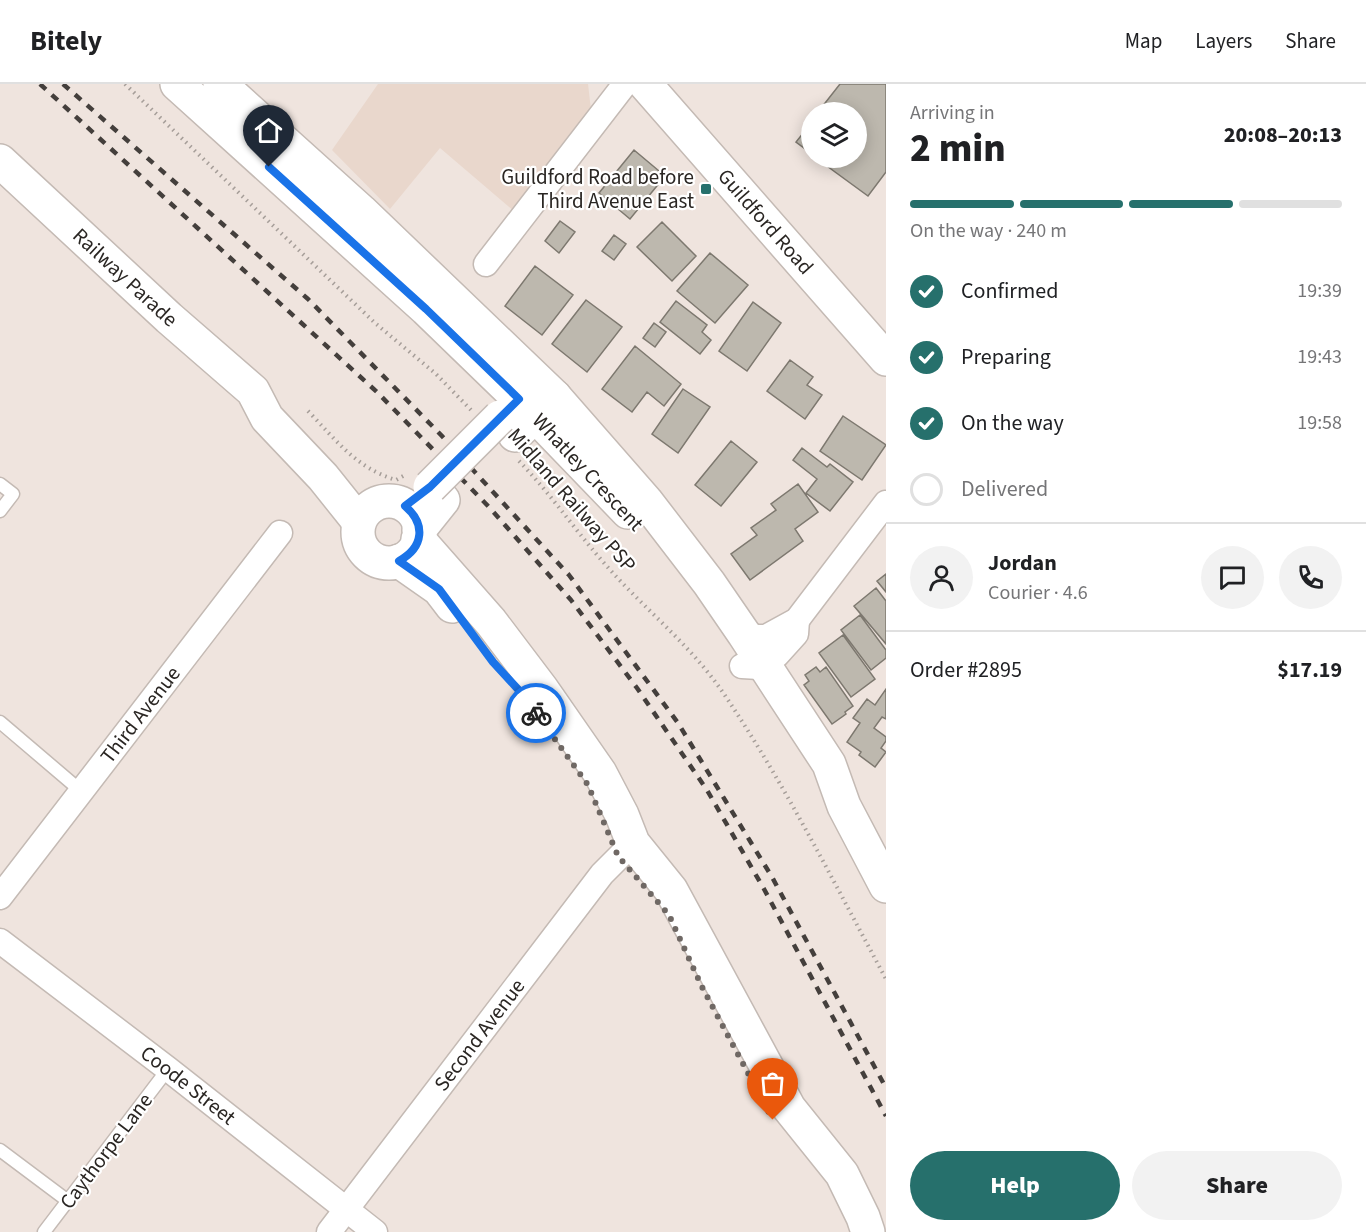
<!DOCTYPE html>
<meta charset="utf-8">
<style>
:root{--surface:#fff;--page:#f2f2f2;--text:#202124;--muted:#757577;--line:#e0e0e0;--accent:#26706c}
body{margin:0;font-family:"Source Sans 3",sans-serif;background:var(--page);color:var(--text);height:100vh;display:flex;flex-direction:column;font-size:22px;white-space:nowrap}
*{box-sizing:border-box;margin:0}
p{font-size:20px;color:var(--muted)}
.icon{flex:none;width:33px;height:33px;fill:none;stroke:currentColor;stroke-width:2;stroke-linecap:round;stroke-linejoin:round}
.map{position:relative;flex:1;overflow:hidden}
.sheet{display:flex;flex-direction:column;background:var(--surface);width:480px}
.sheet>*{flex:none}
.fabs{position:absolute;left:801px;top:18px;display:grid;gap:12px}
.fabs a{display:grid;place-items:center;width:66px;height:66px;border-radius:50%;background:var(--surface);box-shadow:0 3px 15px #0003;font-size:30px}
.pin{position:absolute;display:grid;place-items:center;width:51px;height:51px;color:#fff;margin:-62px -26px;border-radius:50% 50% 50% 0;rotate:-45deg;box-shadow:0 0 6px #0007}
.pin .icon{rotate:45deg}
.courier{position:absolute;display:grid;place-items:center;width:60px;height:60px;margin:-30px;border:4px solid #1a73e8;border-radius:50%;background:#fff;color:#222;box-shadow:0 2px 8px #0007}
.summary em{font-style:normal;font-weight:800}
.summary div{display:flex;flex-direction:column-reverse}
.summary{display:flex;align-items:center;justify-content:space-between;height:102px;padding:0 24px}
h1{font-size:39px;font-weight:800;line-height:45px}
.bar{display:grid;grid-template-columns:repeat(4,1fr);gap:9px 6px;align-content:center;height:72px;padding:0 24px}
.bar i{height:8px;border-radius:4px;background:var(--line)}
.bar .selected{background:var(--accent)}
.bar p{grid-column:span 4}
.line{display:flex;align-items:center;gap:15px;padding:0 24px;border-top:2px solid var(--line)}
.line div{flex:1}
.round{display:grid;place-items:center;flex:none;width:63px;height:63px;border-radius:32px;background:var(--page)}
ol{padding:0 24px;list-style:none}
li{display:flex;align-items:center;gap:18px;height:66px}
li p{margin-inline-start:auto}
li .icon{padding:6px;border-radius:50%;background:var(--accent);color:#fff;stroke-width:4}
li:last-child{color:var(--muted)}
li i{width:33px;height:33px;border:3px solid var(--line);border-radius:50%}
.action{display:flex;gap:12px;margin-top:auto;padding:12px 24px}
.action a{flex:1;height:69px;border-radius:36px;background:var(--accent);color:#fff;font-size:24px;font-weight:800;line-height:69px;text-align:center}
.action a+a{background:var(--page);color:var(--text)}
header{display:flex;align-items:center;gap:36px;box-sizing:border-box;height:84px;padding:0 30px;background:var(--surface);border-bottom:2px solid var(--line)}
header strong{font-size:28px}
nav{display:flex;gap:33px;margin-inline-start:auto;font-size:21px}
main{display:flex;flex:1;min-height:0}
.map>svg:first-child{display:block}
.built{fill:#e9d7cc}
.building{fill:#bdb8ae;stroke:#7d786f;stroke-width:1.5}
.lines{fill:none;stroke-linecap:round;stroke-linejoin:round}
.lane-casing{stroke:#c4bab4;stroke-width:15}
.street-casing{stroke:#c4bab4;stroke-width:27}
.secondary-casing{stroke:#c4bab4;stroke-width:36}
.primary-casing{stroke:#c4bab4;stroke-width:36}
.highway-casing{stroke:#c4bab4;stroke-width:36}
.path{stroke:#a69e99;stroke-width:4;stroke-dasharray:1.5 4.5;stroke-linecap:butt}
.lane{stroke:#fff;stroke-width:12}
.street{stroke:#fff;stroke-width:24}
.secondary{stroke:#fff;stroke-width:33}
.primary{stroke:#fff;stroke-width:33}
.highway{stroke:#fff;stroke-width:33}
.rail{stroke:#443f3c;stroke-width:4.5;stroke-dasharray:8 8;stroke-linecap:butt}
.secondary-bridge-casing{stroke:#c4bab4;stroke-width:36;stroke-linecap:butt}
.secondary-bridge{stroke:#fff;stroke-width:33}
.done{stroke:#6f6864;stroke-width:6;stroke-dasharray:0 10.8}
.route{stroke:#1a73e8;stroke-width:8}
.poi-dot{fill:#26706c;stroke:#fff;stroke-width:2}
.labels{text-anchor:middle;stroke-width:4.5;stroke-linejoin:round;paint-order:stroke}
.poi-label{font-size:21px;fill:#2a2623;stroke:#fff;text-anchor:end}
.street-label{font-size:21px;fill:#2a2623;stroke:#fff}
</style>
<header>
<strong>Bitely</strong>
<nav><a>Map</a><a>Layers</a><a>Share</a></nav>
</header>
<main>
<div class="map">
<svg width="886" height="1148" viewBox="0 0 886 1148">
<rect width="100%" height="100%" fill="#efe4de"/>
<path class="built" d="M 378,0 L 588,0 L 593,43 L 522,134 L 440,64 L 390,125 L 332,66 Z"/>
<path class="building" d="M 840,0 L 886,0 L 886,88 L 868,112 L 816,74 L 856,74 L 856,28 L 818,28 Z
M 812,38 L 812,70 L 796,58 Z
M 634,66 L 665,92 L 630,135 L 599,109 Z
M 560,137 L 575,148 L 559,169 L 545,157 Z
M 662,138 L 696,172 L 672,197 L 637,163 Z
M 614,151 L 626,160 L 614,176 L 602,167 Z
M 710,169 L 748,201 L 715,239 L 677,207 Z
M 535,182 L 573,211 L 542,251 L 505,222 Z
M 586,216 L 622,243 L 587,288 L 552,260 Z
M 676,217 L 707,241 L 702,248 L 711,256 L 700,270 L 660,238 Z
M 753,218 L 781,239 L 747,287 L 719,267 Z
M 654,239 L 666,248 L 655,263 L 643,254 Z
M 635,262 L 681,300 L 664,322 L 647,308 L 632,328 L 602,305 Z
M 790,276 L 813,293 L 807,301 L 822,311 L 805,335 L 767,307 Z
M 683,305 L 710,323 L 678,369 L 652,350 Z
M 843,332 L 886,361 L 862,396 L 820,367 Z
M 731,357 L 757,378 L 721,422 L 695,401 Z
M 802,364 L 827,383 L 830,380 L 853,398 L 830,427 L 806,409 L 817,395 L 793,376 Z
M 798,400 L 818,428 L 795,445 L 803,457 L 750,496 L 731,470 L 757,451 L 751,444 L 776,426 L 771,420 Z
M 886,490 L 886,508 L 877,497 Z
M 876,504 L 886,517 L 886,560 L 854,522 Z
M 860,531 L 886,566 L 886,574 L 871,586 L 841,546 Z
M 843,551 L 875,595 L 851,613 L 819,569 Z
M 816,583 L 820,588 L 826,583 L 853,622 L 845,628 L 846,630 L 832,640 L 804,601 L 809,597 L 805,591 Z
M 886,605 L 886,635 L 882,633 L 874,644 L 886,653 L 886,657 L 881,664 L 886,668 L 875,683 L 859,671 L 861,668 L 847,658 L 860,639 L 853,634 L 867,615 L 875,621 Z"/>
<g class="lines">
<defs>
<path id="lane" d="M 0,400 L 13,410 L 0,427
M 0,638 L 81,707
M 0,1066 L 68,1117
M 44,1148 L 168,985"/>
<g id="street">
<path d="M 486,180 L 625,0"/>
<path d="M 744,550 L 757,553 L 766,553 L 797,536 L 886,419"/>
<path d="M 742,582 L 759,583 L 765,580 L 777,571 L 796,550 L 797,536"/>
<path id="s1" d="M 0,813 L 280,449"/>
<path id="s2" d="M 0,857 L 168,985 L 375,1148"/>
<path id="s3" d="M 329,1148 L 602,790 L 633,759"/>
</g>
<g id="secondary">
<path id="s4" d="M 0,77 L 169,234 L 253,307 L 267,334 L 323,393 L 359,438"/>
<path d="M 515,351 L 555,313"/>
<circle cx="389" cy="448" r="31"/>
<path d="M 419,446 L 443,416"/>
<path d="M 418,455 L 491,538 L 541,604 L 600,689 L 622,731 L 633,759 L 671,806 L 789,1024 L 842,1090 L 863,1133 L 868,1148"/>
<path d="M 399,477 L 439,505 L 452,522"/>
</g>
<path id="primary" d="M 177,0 L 426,225 L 519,315 L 628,428
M 220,0 L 361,127 L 555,313 L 646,417 L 709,499 L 744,550 L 829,680 L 844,722 L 886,802"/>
<g id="highway">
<path id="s5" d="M 645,0 L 886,275"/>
</g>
</defs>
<use href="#lane" class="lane-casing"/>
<use href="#street" class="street-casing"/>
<use href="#secondary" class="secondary-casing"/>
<use href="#primary" class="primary-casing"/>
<use href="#highway" class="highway-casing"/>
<path class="path" d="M 125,0 L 375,239 L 436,290 L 471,326
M 308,327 C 336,356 356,384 396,396 L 407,390
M 519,377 C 550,409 575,446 604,479 C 643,524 690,560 724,610 C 785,700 834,799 886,895"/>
<use href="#lane" class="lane"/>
<use href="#street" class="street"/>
<use href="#secondary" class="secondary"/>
<use href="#primary" class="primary"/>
<use href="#highway" class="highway"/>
<path class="rail" d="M 40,0 L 378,309 L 490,424 L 571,516 L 637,604 L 707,706 L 764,805 L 886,1032
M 63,0 L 308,215 L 441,351 L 569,491 L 678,639 L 772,793 L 886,1004"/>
<defs>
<path id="secondary-bridge" d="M 430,403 L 500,333"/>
</defs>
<use href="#secondary-bridge" class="secondary-bridge-casing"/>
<use href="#secondary-bridge" class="secondary-bridge"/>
</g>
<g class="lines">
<path class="done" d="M 536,629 L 588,701 L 618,772 L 669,831 L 702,903 L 773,1036"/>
<path class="route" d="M 269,83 L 426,225 L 519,315 L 430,403 L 405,422 C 426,440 424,463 399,477 L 439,505 L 493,578 L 526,614 L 536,629"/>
</g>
<rect class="poi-dot" x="700" y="99" width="12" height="12" rx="3"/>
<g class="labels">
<g class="poi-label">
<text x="694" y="100">Guildford Road before<tspan x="694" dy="24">Third Avenue East</tspan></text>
</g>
<g class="street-label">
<text dy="7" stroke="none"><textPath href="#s5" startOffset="183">Guildford Road</textPath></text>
<text dy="7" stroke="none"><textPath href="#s4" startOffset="171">Railway Parade</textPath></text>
<text transform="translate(588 388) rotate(47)" y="7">Whatley Crescent</text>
<text transform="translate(572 416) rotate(49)" y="7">Midland Railway PSP</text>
<text dy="7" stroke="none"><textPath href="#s1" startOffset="230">Third Avenue</textPath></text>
<text dy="7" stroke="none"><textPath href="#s3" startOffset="248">Second Avenue</textPath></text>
<text dy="7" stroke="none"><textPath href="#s2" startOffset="237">Coode Street</textPath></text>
<text transform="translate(106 1067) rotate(-53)" y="7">Caythorpe Lane</text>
</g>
</g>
</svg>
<div class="fabs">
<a><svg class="icon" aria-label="layers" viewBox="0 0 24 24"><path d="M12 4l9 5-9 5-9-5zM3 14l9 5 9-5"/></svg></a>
</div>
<div class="pin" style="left:773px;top:1036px;background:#ea580c"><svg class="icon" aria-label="bag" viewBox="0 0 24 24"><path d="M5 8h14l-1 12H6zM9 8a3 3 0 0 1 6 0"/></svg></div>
<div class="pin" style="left:269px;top:83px;background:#1f2937"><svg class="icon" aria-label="home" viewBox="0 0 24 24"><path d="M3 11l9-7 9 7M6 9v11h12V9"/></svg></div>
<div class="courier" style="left:536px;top:629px"><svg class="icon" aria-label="bike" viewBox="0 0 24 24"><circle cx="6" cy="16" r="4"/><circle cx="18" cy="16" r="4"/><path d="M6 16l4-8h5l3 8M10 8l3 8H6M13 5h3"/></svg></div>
</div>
<section class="sheet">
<div class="summary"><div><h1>2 min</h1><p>Arriving in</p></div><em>20:08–20:13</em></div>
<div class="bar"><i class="selected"></i><i class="selected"></i><i class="selected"></i><i></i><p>On the way · 240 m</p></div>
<ol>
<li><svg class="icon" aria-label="check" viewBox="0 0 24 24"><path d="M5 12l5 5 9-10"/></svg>Confirmed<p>19:39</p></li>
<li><svg class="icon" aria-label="check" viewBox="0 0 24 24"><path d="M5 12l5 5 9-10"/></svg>Preparing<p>19:43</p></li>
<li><svg class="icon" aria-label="check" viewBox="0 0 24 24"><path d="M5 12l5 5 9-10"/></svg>On the way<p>19:58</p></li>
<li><i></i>Delivered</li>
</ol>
<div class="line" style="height:108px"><a class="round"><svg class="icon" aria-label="person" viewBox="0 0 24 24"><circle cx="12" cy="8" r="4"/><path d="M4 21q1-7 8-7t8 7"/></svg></a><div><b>Jordan</b><p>Courier · 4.6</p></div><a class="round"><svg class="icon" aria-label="chat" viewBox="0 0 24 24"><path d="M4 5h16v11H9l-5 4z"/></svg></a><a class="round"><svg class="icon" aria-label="phone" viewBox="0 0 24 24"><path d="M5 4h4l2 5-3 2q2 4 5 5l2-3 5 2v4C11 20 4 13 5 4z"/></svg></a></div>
<div class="line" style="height:78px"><div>Order #2895</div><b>$17.19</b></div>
<div class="action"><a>Help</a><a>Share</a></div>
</section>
</main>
